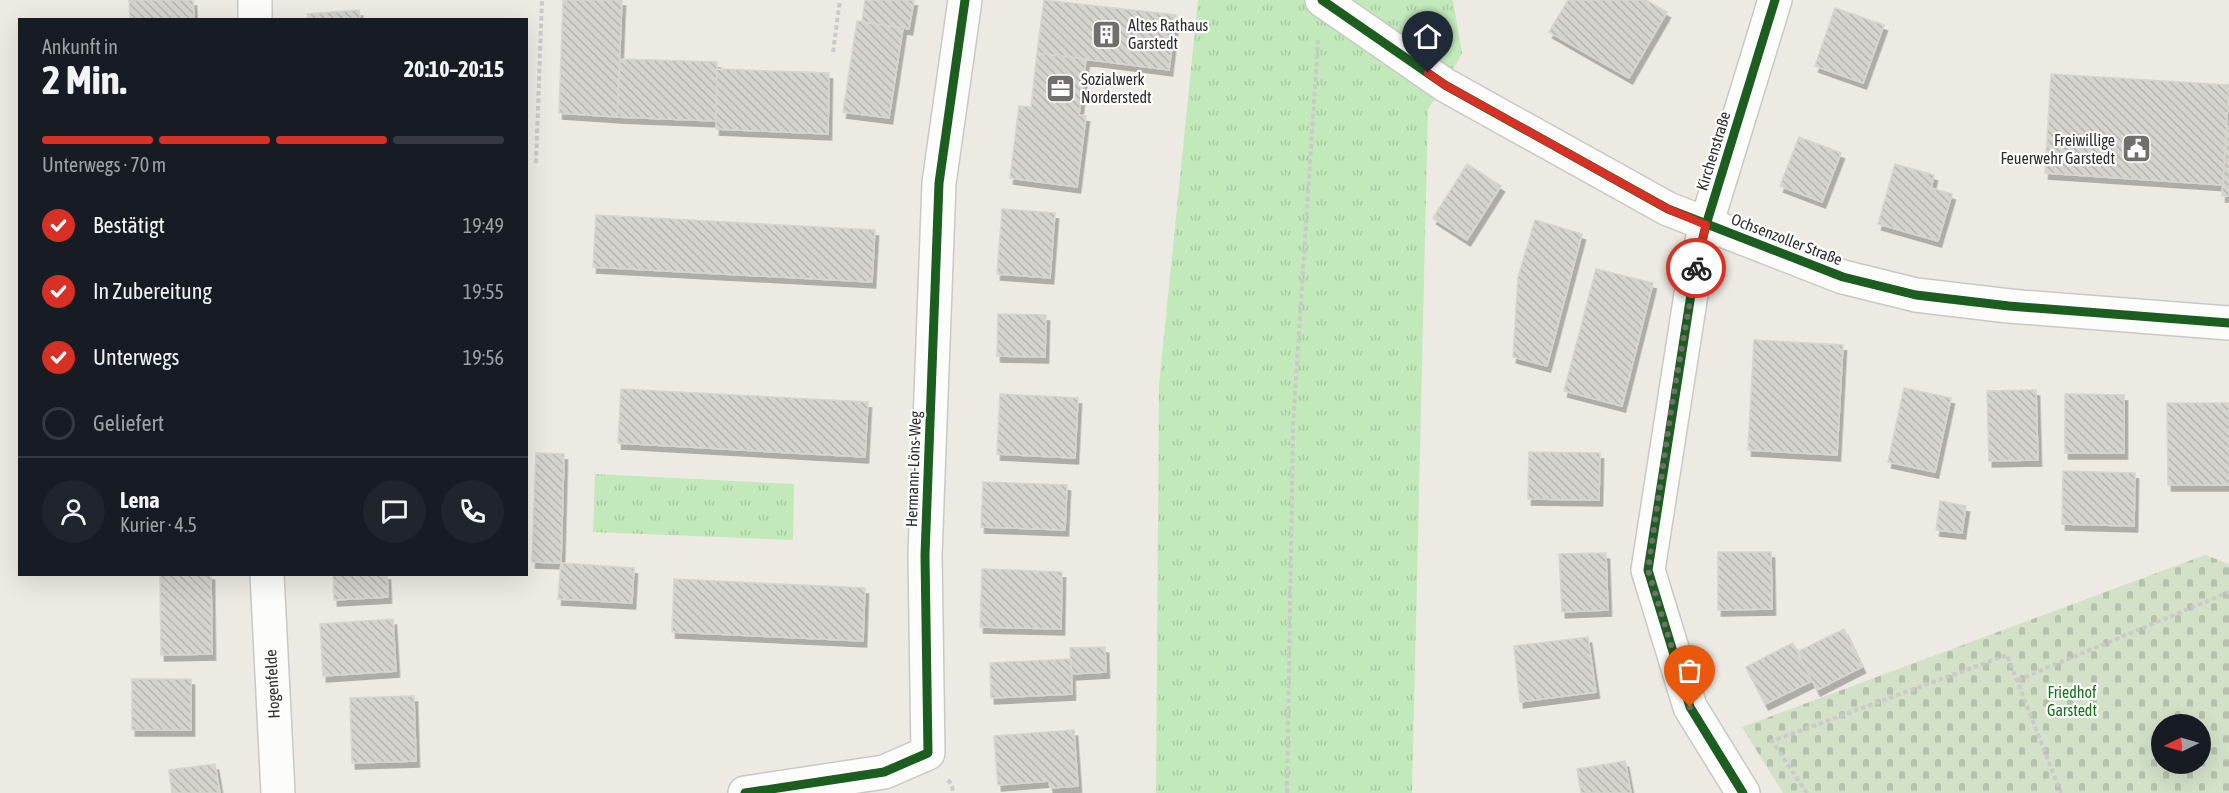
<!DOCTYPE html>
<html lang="de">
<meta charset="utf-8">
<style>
:root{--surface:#171b24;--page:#20242c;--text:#f1f3f6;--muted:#9ea1a6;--line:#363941;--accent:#d93025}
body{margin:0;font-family:"Asap Condensed",sans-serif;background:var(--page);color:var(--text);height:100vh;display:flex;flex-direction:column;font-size:22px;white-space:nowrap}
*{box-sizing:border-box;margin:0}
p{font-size:20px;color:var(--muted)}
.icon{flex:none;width:33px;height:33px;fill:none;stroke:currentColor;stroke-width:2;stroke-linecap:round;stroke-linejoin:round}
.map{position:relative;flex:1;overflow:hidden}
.details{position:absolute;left:18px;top:18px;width:510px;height:558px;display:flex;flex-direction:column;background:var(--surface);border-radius:0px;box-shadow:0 6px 24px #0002}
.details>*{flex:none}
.needle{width:39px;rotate:265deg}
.fabs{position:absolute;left:2151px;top:714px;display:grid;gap:12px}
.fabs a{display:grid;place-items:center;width:60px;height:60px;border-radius:50%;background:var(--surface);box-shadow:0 6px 24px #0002;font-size:30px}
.pin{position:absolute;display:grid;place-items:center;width:51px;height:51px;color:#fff;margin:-62px -26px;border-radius:50% 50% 50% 0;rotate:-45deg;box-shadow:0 0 6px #0007}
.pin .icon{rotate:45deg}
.courier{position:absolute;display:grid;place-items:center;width:60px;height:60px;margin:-30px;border:4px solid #d93025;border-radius:50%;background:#fff;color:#222;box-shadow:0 2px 8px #0007}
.head em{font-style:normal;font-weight:700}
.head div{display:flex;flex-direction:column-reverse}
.head{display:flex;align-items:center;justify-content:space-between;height:102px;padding:0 24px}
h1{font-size:39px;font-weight:700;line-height:45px}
.bar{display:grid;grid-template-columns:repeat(4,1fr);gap:9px 6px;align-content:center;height:72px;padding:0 24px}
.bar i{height:8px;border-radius:4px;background:var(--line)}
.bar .selected{background:var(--accent)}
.bar p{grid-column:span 4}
.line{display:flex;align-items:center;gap:15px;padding:0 24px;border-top:2px solid var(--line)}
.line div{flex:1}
.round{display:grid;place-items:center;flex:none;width:63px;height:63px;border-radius:32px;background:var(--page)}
ol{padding:0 24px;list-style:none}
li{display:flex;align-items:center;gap:18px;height:66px}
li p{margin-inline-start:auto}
li .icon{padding:6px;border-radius:50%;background:var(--accent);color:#fff;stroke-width:4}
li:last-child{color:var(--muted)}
li i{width:33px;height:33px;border:3px solid var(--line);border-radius:50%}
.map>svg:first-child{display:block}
.grass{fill:url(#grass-tufts)}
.cemetery{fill:url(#cemetery-stones);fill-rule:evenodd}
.building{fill:url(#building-back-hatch);stroke:#d7d5ce;stroke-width:1.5;filter:url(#shadow)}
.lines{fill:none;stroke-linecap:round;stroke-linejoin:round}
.street-casing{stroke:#c9c8c7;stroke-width:36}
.secondary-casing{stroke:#c9c8c7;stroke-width:36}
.path{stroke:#cacac9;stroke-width:4;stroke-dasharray:4.5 3;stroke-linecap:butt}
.street{stroke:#fcfcfb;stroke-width:33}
.secondary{stroke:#fcfcfb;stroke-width:33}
.cycleway-casing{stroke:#fff;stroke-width:13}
.cycleway{stroke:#1b5e20;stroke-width:9}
.done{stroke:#706f6c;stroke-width:6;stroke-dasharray:0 10.8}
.route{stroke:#d93025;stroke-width:8}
.labels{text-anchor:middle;stroke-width:4.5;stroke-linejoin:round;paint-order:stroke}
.poi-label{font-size:16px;fill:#2d2d2d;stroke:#fff;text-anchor:start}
.street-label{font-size:16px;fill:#2d2d2d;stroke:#fff}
.park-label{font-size:16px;fill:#17701b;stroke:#fff}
</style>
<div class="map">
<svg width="2229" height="793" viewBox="0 0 2229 793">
<defs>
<pattern id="grass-tufts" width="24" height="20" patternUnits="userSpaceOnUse" patternTransform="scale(1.5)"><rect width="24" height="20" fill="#c2e9ba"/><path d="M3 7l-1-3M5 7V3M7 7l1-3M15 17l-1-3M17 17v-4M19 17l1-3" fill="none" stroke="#a7c8a0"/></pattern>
<pattern id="cemetery-stones" width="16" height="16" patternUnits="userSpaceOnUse" patternTransform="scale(1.5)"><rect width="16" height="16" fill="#d3e1c9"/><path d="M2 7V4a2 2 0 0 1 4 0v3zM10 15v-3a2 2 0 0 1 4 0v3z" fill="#b5c1ad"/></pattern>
<pattern id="building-back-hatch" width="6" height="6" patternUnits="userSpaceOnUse" patternTransform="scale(1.5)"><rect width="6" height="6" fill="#d4d3cd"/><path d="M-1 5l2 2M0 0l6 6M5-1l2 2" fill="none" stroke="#b6b5b0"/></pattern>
<filter id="shadow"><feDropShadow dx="3.5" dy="6" stdDeviation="0" flood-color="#0004"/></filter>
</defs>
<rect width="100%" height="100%" fill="#eceae2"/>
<path class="grass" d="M 1198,0 L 1453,0 L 1462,53 L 1445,85 L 1428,109 L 1412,793 L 1156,793 L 1159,385 Z
M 595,474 L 794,484 L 793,540 L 593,532 Z"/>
<path class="cemetery" d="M 2205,555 L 2229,564 L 2229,793 L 1783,793 L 1742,727 ZM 2162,724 L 2200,724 L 2200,764 L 2162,764 Z"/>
<path class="building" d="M 129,0 L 193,0 L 194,20 L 130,20 Z
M 563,0 L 622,0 L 617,117 L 559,113 Z
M 865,0 L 914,0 L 909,29 L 862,22 Z
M 1044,0 L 1176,15 L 1169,70 L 1037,53 Z
M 1568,0 L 1646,0 L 1667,12 L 1629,78 L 1549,32 Z
M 1835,8 L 1884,25 L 1863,83 L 1815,66 Z
M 359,10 L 360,20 L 308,20 L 307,14 Z
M 857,21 L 903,28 L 889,118 L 843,112 Z
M 1037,53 L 1086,59 L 1079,115 L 1086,116 L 1077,187 L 1010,178 L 1019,106 L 1031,107 Z
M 620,59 L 717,62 L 716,121 L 617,117 Z
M 717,69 L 829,73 L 828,134 L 716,129 Z
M 2051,74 L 2229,85 L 2223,185 L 2045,173 Z
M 2227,126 L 2229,126 L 2229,196 L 2222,196 Z
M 1799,137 L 1841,153 L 1822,202 L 1780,186 Z
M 1467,164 L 1501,186 L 1467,240 L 1433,218 Z
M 1895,164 L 1934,175 L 1931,188 L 1952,194 L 1938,241 L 1878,224 Z
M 1002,209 L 1055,213 L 1050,278 L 997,274 Z
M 596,215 L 875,230 L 872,282 L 593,267 Z
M 1535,220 L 1582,234 L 1547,366 L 1513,357 L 1518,277 Z
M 1596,269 L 1653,283 L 1622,406 L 1564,391 Z
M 998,314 L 1046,315 L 1045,357 L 997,356 Z
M 1754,340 L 1843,345 L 1837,455 L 1748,450 Z
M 1904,388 L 1951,398 L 1935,472 L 1888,462 Z
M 621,389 L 868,402 L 865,457 L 618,443 Z
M 2036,390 L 2038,460 L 1989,461 L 1987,391 Z
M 1000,394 L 1078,398 L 1075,458 L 997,454 Z
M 2065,394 L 2124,395 L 2124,453 L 2065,453 Z
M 2167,403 L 2229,403 L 2229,485 L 2168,485 Z
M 1529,452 L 1600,453 L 1599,500 L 1528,499 Z
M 536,453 L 564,454 L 561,563 L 532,562 Z
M 2063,471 L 2135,473 L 2134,526 L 2062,524 Z
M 983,482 L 1067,485 L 1065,530 L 981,527 Z
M 1940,501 L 1966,506 L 1962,533 L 1936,530 Z
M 1718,552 L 1771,552 L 1772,609 L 1718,610 Z
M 1606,553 L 1608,610 L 1562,612 L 1559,554 Z
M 561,563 L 634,568 L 632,603 L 558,599 Z
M 982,569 L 1062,572 L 1061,629 L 980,627 Z
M 160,574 L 211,574 L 212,654 L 161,655 Z
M 333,574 L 387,574 L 388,597 L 334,600 Z
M 674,579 L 865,588 L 863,641 L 672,632 Z
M 393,619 L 396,671 L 323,676 L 320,624 Z
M 1844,629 L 1862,667 L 1817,690 L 1797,652 Z
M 1588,637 L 1596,692 L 1520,702 L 1514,646 Z
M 1793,643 L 1812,681 L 1765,704 L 1746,667 Z
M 1105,647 L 1106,672 L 1071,674 L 1070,648 Z
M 1071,659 L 1072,694 L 991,698 L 990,663 Z
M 132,679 L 191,679 L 191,730 L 132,730 Z
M 414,696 L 416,761 L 352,763 L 350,698 Z
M 1074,730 L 1078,786 L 1050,788 L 1049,781 L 998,785 L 994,736 Z
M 1625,761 L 1631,793 L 1581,793 L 1577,769 Z
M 215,764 L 220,793 L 172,793 L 169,770 Z"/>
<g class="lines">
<defs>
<path id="street" d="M 255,0 L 255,20
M 267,574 L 278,793
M 745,793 L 884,772 L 928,753 L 925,555 L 939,183 L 965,0
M 1743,793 L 1690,707 L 1648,570 L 1694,275 L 1706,225 L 1775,0"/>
<path id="secondary" d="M 1322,0 L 1445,85 L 1668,209 L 1843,277 L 1916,295 L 2009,306 L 2229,323"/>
</defs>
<use href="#street" class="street-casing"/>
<use href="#secondary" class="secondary-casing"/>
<path class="path" d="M 833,52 L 840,0
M 536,163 L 542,0
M 2018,680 L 2229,592
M 948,780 L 952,785 L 953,793
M 1287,793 L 1293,425 L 1318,40
M 1807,793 L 1772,741 L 2007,655 L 2061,793"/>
<use href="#street" class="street"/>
<use href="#secondary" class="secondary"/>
<defs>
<path id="cycleway" d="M 1322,0 L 1445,85 L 1668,209 L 1843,277 L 1916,295 L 2009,306 L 2229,323
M 745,793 L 884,772 L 928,753 L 925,555 L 939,183 L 965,0
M 1743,793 L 1690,707 L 1648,570 L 1694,275 L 1706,225 L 1775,0"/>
</defs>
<use href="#cycleway" class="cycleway-casing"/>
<use href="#cycleway" class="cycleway"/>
</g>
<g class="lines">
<path class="done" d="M 1690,707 L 1648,570 L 1672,404 L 1696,268"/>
<path class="route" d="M 1428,73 L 1445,85 L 1668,209 L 1706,225 L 1696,268"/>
</g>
<defs>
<symbol id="building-square" viewBox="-11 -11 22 22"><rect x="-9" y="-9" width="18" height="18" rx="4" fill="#706f6c" stroke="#fff"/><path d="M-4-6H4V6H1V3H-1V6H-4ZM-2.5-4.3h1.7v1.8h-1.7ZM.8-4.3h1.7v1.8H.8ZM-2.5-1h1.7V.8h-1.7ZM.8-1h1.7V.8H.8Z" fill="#fff"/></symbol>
<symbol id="office-square" viewBox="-11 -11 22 22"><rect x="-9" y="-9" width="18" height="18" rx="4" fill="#706f6c" stroke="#fff"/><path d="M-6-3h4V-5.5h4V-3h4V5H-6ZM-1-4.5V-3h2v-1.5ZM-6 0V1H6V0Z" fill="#fff"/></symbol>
<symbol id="civic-square" viewBox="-11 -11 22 22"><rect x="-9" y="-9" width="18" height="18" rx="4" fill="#706f6c" stroke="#fff"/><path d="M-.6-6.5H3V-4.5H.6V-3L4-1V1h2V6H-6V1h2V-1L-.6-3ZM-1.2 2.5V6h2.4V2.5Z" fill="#fff"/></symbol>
</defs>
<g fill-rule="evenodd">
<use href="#building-square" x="1090" y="18" width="33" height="33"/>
<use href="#office-square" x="1044" y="72" width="33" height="33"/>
<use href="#civic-square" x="2120" y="132" width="33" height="33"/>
</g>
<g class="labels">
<g class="poi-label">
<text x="1128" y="31">Altes Rathaus<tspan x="1128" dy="18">Garstedt</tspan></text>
<text x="1081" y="85">Sozialwerk<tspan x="1081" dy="18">Norderstedt</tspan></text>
<text x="2115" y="146" text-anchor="end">Freiwillige<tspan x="2115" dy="18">Feuerwehr Garstedt</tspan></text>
</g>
<g class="street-label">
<text transform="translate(1713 151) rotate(-73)" y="6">Kirchenstraße</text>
<text transform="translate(1787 239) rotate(21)" y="6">Ochsenzoller Straße</text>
<text transform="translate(913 469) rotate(-88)" y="6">Hermann-Löns-Weg</text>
<text transform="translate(272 684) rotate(-93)" y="6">Hogenfelde</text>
</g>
<g class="park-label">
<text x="2072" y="698">Friedhof<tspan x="2072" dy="18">Garstedt</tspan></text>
</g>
</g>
</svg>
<div class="fabs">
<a><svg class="needle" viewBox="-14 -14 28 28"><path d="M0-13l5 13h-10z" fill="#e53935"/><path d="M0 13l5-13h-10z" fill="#9ea1a6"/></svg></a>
</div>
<div class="pin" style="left:1690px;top:707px;background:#ea580c"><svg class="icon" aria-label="bag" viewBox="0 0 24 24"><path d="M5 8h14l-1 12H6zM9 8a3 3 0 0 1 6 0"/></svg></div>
<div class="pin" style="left:1428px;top:73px;background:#1f2937"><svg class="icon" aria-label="home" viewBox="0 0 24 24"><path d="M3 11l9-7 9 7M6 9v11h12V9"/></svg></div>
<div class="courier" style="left:1696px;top:268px"><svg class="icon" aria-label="bike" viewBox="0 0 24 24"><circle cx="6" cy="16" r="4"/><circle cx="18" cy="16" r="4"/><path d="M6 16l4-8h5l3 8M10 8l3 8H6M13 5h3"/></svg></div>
<section class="details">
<div class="head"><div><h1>2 Min.</h1><p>Ankunft in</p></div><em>20:10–20:15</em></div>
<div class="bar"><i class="selected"></i><i class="selected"></i><i class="selected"></i><i></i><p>Unterwegs · 70 m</p></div>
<ol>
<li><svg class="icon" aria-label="check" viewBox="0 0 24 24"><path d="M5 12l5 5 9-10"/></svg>Bestätigt<p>19:49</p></li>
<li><svg class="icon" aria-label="check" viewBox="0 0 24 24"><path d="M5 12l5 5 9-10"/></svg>In Zubereitung<p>19:55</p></li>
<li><svg class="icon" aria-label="check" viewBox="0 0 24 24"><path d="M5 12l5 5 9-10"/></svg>Unterwegs<p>19:56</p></li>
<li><i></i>Geliefert</li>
</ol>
<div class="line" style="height:108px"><a class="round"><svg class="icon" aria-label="person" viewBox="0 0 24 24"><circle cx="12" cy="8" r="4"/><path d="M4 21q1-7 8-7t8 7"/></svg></a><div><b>Lena</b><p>Kurier · 4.5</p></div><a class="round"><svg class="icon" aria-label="chat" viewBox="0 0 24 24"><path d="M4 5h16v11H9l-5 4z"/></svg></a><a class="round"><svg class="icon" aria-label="phone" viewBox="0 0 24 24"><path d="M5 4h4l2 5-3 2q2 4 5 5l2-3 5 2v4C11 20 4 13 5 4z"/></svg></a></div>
</section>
</div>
